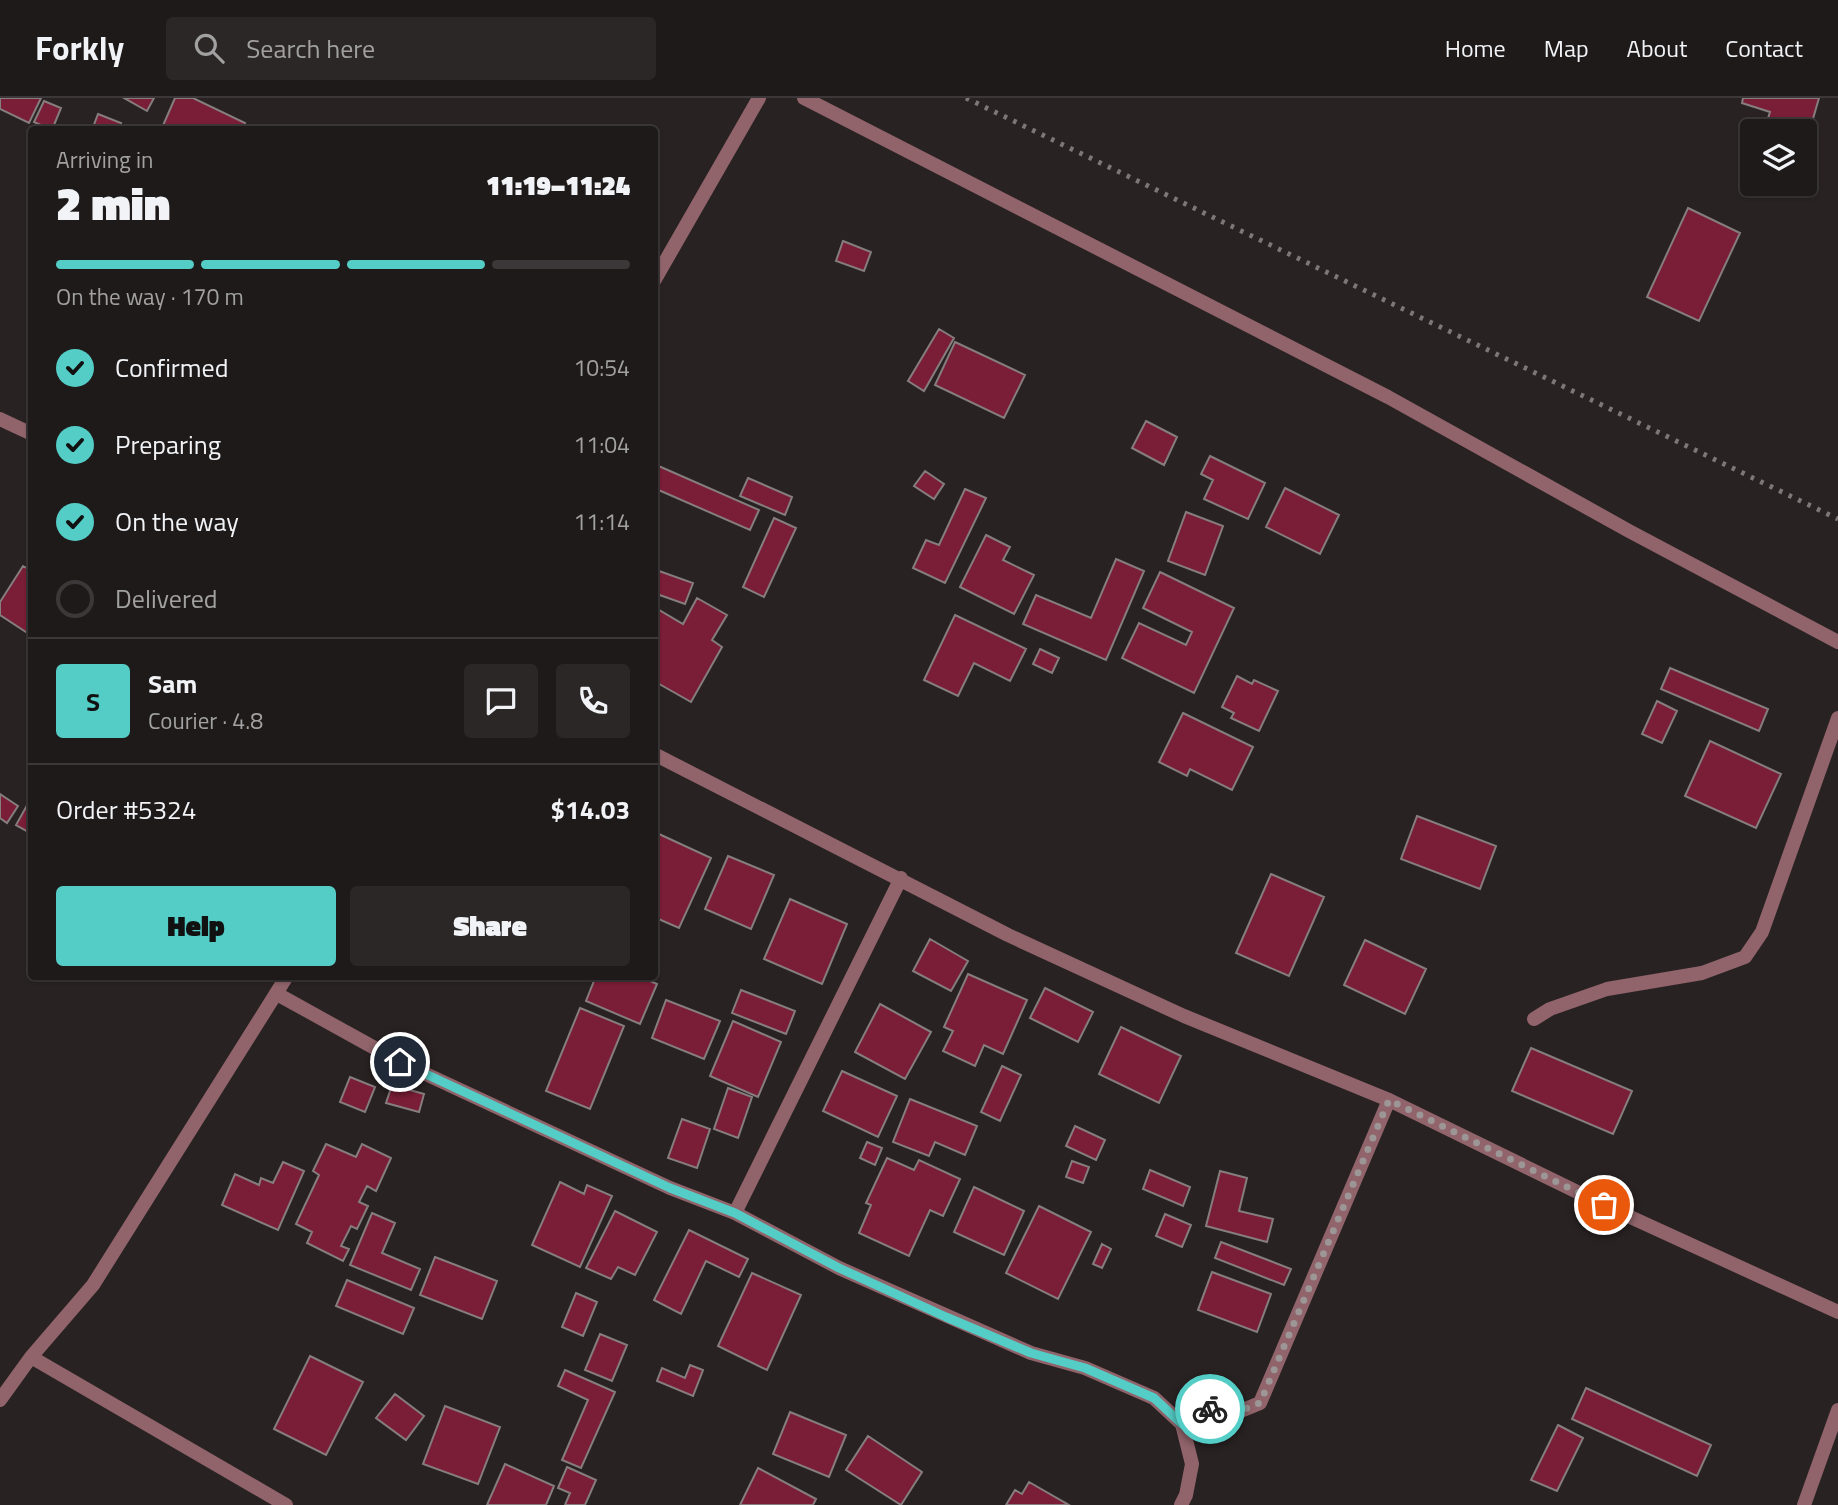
<!DOCTYPE html>
<meta charset="utf-8">
<style>
:root{--surface:#1f1a1a;--page:#2c2727;--text:#f1f3f6;--muted:#a1a1a2;--line:#3c3839;--accent:#54cdc6}
body{margin:0;font-family:"Titillium Web",sans-serif;background:var(--page);color:var(--text);height:100vh;display:flex;flex-direction:column;font-size:26px;white-space:nowrap}
*{box-sizing:border-box;margin:0}
p{font-size:23px;color:var(--muted)}
.icon{flex:none;width:38px;height:38px;fill:none;stroke:currentColor;stroke-width:2;stroke-linecap:round;stroke-linejoin:round}
.map{position:relative;flex:1;overflow:hidden}
.panel{position:absolute;left:28px;top:28px;width:630px;height:854px;display:flex;flex-direction:column;background:var(--surface);border-radius:7px;box-shadow:0 2px 5px #0004,0 0 0 2px var(--line)}
.panel>*{flex:none}
.buttons{position:absolute;left:1740px;top:21px;display:grid;gap:14px}
.buttons a{display:grid;place-items:center;width:77px;height:77px;border-radius:7px;background:var(--surface);box-shadow:0 2px 5px #0004,0 0 0 2px var(--line);font-size:35px}
.pin{position:absolute;display:grid;place-items:center;width:60px;height:60px;color:#fff;margin:-30px;border:4px solid #fff;border-radius:50%;box-shadow:0 2px 7px #0007}
.courier{position:absolute;display:grid;place-items:center;width:70px;height:70px;margin:-35px;border:5px solid #54cdc6;border-radius:50%;background:#fff;color:#222;box-shadow:0 2px 9px #0007}
.summary em{font-style:normal;font-weight:800}
.summary div{display:flex;flex-direction:column-reverse}
.summary{display:flex;align-items:center;justify-content:space-between;height:119px;padding:0 28px}
h1{font-size:46px;font-weight:800;line-height:52px}
.bar{display:grid;grid-template-columns:repeat(4,1fr);gap:10px 7px;align-content:center;height:84px;padding:0 28px}
.bar i{height:9px;border-radius:5px;background:var(--line)}
.bar .current{background:var(--accent)}
.bar p{grid-column:span 4}
.line{display:flex;align-items:center;gap:18px;padding:0 28px;border-top:2px solid var(--line)}
.line div{flex:1}
.round{display:grid;place-items:center;flex:none;width:74px;height:74px;border-radius:7px;background:var(--page)}
ol{padding:0 28px;list-style:none}
li{display:flex;align-items:center;gap:21px;height:77px}
li p{margin-inline-start:auto}
li .icon{padding:7px;border-radius:50%;background:var(--accent);color:#111;stroke-width:4}
li:last-child{color:var(--muted)}
li i{width:38px;height:38px;border:4px solid var(--line);border-radius:50%}
.primary-button{display:flex;gap:14px;margin-top:auto;padding:14px 28px}
.primary-button a{flex:1;height:80px;border-radius:7px;background:var(--accent);color:#111;font-size:28px;font-weight:800;line-height:80px;text-align:center}
.primary-button a+a{background:var(--page);color:var(--text)}
header{display:flex;align-items:center;gap:42px;box-sizing:border-box;height:98px;padding:0 35px;background:var(--surface);border-bottom:2px solid var(--line)}
header strong{font-size:33px}
nav{display:flex;gap:38px;margin-inline-start:auto;font-size:24px}
.search{width:490px;height:63px;background:var(--page);display:flex;align-items:center;gap:18px;box-sizing:border-box;padding:0 24px;border-radius:7px;color:var(--muted);font-size:26px}
.map>svg:first-child{display:block}
.building{fill:#7a1d36;stroke:#857d7e;stroke-width:2}
.lines{fill:none;stroke-linecap:round;stroke-linejoin:round}
.minor{stroke:#90646a;stroke-width:14}
.rail{stroke:#7d7778;stroke-width:5;stroke-dasharray:3.5 7;stroke-linecap:butt}
.done{stroke:#9c9697;stroke-width:7;stroke-dasharray:0 12.6}
.route{stroke:#54cdc6;stroke-width:9}
</style>
<header>
<strong>Forkly</strong>
<div class="search"><svg class="icon" aria-label="search" viewBox="0 0 24 24"><circle cx="10" cy="10" r="6"/><path d="M15 15l6 6"/></svg>Search here</div>
<nav><a>Home</a><a>Map</a><a>About</a><a>Contact</a></nav>
</header>
<div class="map">
<svg width="1838" height="1407" viewBox="0 0 1838 1407">
<rect width="100%" height="100%" fill="#292223"/>
<path class="building" d="M 0,0 L 41,0 L 29,25 L 0,11 Z
M 124,0 L 154,0 L 147,13 Z
M 175,0 L 193,0 L 245,25 L 242,32 L 161,32 Z
M 1743,0 L 1819,0 L 1804,52 L 1804,33 L 1764,33 L 1770,14 L 1742,5 Z
M 44,3 L 61,10 L 52,32 L 34,24 Z
M 98,16 L 121,25 L 118,32 L 92,32 Z
M 1752,76 L 1752,86 L 1794,86 L 1791,98 L 1749,86 Z
M 1688,110 L 1740,135 L 1699,223 L 1647,199 Z
M 843,143 L 871,154 L 864,173 L 836,163 Z
M 939,231 L 954,240 L 924,293 L 908,283 Z
M 955,244 L 1025,277 L 1004,320 L 935,287 Z
M 1146,323 L 1177,339 L 1164,367 L 1132,350 Z
M 1210,358 L 1265,385 L 1248,421 L 1204,401 L 1213,382 L 1201,376 Z
M 654,366 L 759,412 L 750,432 L 654,390 Z
M 925,373 L 944,386 L 934,401 L 914,388 Z
M 748,380 L 792,399 L 785,417 L 740,398 Z
M 1285,390 L 1339,417 L 1320,456 L 1266,429 Z
M 965,391 L 986,400 L 945,485 L 913,470 L 926,442 L 939,447 Z
M 1186,414 L 1223,428 L 1205,477 L 1168,463 Z
M 774,420 L 796,430 L 764,499 L 743,489 Z
M 986,437 L 1010,449 L 1003,462 L 1034,477 L 1014,516 L 960,489 Z
M 1116,461 L 1144,473 L 1106,562 L 1023,526 L 1036,497 L 1091,520 Z
M 23,468 L 32,473 L 32,538 L 0,517 L 0,504 Z
M 659,473 L 693,485 L 685,506 L 654,495 Z
M 1160,474 L 1234,510 L 1194,595 L 1122,560 L 1139,525 L 1186,547 L 1192,534 L 1143,510 Z
M 697,500 L 727,517 L 712,542 L 722,549 L 691,604 L 654,583 L 654,509 L 683,526 Z
M 955,517 L 1026,551 L 1010,583 L 974,565 L 958,598 L 924,582 Z
M 1040,551 L 1059,560 L 1052,575 L 1033,566 Z
M 1670,570 L 1768,611 L 1759,633 L 1661,591 Z
M 1237,578 L 1252,586 L 1254,582 L 1278,593 L 1259,633 L 1231,620 L 1234,615 L 1222,609 Z
M 1657,603 L 1677,613 L 1662,645 L 1642,636 Z
M 1183,615 L 1253,649 L 1232,692 L 1190,671 L 1187,678 L 1159,664 Z
M 1710,643 L 1781,676 L 1756,730 L 1685,698 Z
M 0,696 L 18,708 L 7,725 L 0,720 Z
M 30,702 L 32,703 L 32,736 L 16,727 Z
M 1417,718 L 1496,748 L 1480,791 L 1401,761 Z
M 659,736 L 711,760 L 679,830 L 654,819 L 654,745 Z
M 728,758 L 774,777 L 751,831 L 705,811 Z
M 1271,776 L 1324,799 L 1289,878 L 1236,855 Z
M 790,801 L 847,826 L 822,886 L 764,861 Z
M 930,841 L 968,863 L 951,893 L 913,873 Z
M 1365,842 L 1426,871 L 1405,916 L 1344,887 Z
M 968,876 L 1027,902 L 1003,956 L 984,947 L 975,968 L 943,953 L 953,933 L 944,929 Z
M 596,878 L 639,878 L 657,886 L 640,926 L 586,903 Z
M 1045,890 L 1093,914 L 1078,944 L 1030,920 Z
M 741,892 L 795,913 L 786,936 L 732,915 Z
M 666,902 L 720,923 L 704,961 L 652,940 Z
M 880,906 L 931,934 L 905,981 L 855,954 Z
M 580,910 L 624,928 L 590,1011 L 546,993 Z
M 733,923 L 781,944 L 758,999 L 710,978 Z
M 1121,929 L 1181,958 L 1159,1005 L 1099,976 Z
M 1531,950 L 1632,993 L 1613,1036 L 1512,993 Z
M 1002,968 L 1021,977 L 1000,1023 L 981,1014 Z
M 842,973 L 897,998 L 878,1039 L 823,1013 Z
M 350,979 L 375,989 L 365,1014 L 340,1004 Z
M 392,987 L 424,996 L 419,1014 L 386,1005 Z
M 728,990 L 752,999 L 738,1040 L 714,1031 Z
M 910,1001 L 977,1028 L 965,1057 L 935,1044 L 929,1058 L 893,1044 Z
M 682,1021 L 710,1031 L 697,1070 L 668,1060 Z
M 1075,1028 L 1105,1042 L 1096,1062 L 1066,1048 Z
M 867,1044 L 882,1050 L 875,1067 L 860,1060 Z
M 326,1046 L 356,1059 L 362,1046 L 391,1060 L 376,1093 L 367,1088 L 359,1104 L 368,1108 L 357,1131 L 351,1128 L 341,1148 L 349,1151 L 343,1163 L 307,1145 L 312,1134 L 296,1126 L 319,1077 L 313,1073 Z
M 887,1060 L 914,1072 L 919,1062 L 960,1081 L 943,1118 L 930,1112 L 909,1158 L 859,1135 L 871,1107 L 866,1105 Z
M 1072,1063 L 1089,1069 L 1083,1085 L 1066,1079 Z
M 283,1064 L 304,1073 L 278,1132 L 222,1107 L 235,1076 L 259,1087 L 261,1080 L 273,1085 Z
M 1150,1072 L 1190,1089 L 1183,1108 L 1143,1091 Z
M 1220,1073 L 1247,1080 L 1239,1113 L 1273,1121 L 1267,1144 L 1206,1128 Z
M 560,1084 L 584,1096 L 587,1087 L 612,1098 L 580,1169 L 532,1147 Z
M 974,1089 L 1024,1113 L 1004,1157 L 954,1134 Z
M 1039,1108 L 1091,1134 L 1058,1201 L 1006,1175 Z
M 615,1113 L 657,1134 L 635,1177 L 618,1169 L 611,1181 L 586,1170 Z
M 372,1115 L 395,1125 L 382,1155 L 420,1171 L 411,1192 L 350,1167 Z
M 1165,1116 L 1191,1127 L 1182,1149 L 1156,1138 Z
M 689,1132 L 748,1161 L 739,1179 L 706,1163 L 681,1216 L 654,1202 Z
M 1221,1144 L 1291,1171 L 1284,1187 L 1215,1160 Z
M 1102,1146 L 1111,1151 L 1102,1170 L 1093,1166 Z
M 435,1159 L 497,1183 L 482,1221 L 420,1197 Z
M 1212,1174 L 1271,1196 L 1257,1234 L 1198,1212 Z
M 752,1175 L 801,1197 L 767,1272 L 718,1248 Z
M 347,1182 L 414,1210 L 403,1236 L 336,1208 Z
M 576,1195 L 597,1204 L 583,1238 L 562,1229 Z
M 600,1236 L 627,1247 L 612,1283 L 585,1272 Z
M 310,1258 L 363,1284 L 326,1357 L 274,1331 Z
M 690,1267 L 703,1272 L 693,1298 L 657,1283 L 662,1270 L 685,1280 Z
M 565,1272 L 615,1294 L 581,1370 L 562,1362 L 588,1302 L 558,1288 Z
M 1586,1290 L 1711,1347 L 1697,1378 L 1572,1321 Z
M 395,1296 L 424,1318 L 406,1342 L 376,1320 Z
M 445,1308 L 500,1329 L 478,1386 L 423,1366 Z
M 790,1314 L 846,1337 L 829,1379 L 773,1356 Z
M 1558,1327 L 1583,1340 L 1557,1393 L 1531,1382 Z
M 868,1338 L 922,1374 L 901,1407 L 846,1372 Z
M 505,1366 L 554,1388 L 546,1407 L 487,1407 Z
M 567,1369 L 596,1382 L 585,1407 L 565,1407 L 570,1395 L 558,1390 Z
M 758,1370 L 816,1401 L 813,1407 L 740,1407 Z
M 1029,1384 L 1069,1407 L 1006,1407 L 1015,1392 L 1022,1396 Z"/>
<g class="lines">
<path class="minor" d="M 804,0 L 1388,299 L 1629,433 L 1838,544
M 654,183 L 759,0
M 0,321 L 32,336
M 654,656 L 1008,837 L 1184,918 L 1389,1002 L 1604,1107 L 1838,1214
M 277,896 L 400,964 L 670,1090 L 735,1115 L 839,1170 L 1031,1255 L 1085,1270 L 1154,1300 L 1182,1326 L 1192,1366 L 1186,1397 L 1181,1407
M 1534,921 L 1550,911 L 1607,891 L 1702,875 L 1745,859 L 1762,834 L 1838,620
M 735,1115 L 901,780
M 31,1259 L 286,1407
M 0,1302 L 31,1259 L 93,1187 L 287,878
M 1182,1326 L 1221,1308 L 1243,1312 L 1260,1305 L 1389,1002
M 1804,1407 L 1838,1312"/>
<path class="rail" d="M 966,0 L 1838,421"/>
</g>
<g class="lines">
<path class="done" d="M 1210,1311 L 1221,1308 L 1242,1312 L 1260,1305 L 1389,1002 L 1604,1107"/>
<path class="route" d="M 400,964 L 670,1090 L 735,1115 L 839,1170 L 946,1219 L 1031,1255 L 1085,1270 L 1154,1300 L 1182,1326 L 1210,1311"/>
</g>
</svg>
<div class="buttons">
<a><svg class="icon" aria-label="layers" viewBox="0 0 24 24"><path d="M12 4l9 5-9 5-9-5zM3 14l9 5 9-5"/></svg></a>
</div>
<div class="pin" style="left:1604px;top:1107px;background:#ea580c"><svg class="icon" aria-label="bag" viewBox="0 0 24 24"><path d="M5 8h14l-1 12H6zM9 8a3 3 0 0 1 6 0"/></svg></div>
<div class="pin" style="left:400px;top:964px;background:#1f2937"><svg class="icon" aria-label="home" viewBox="0 0 24 24"><path d="M3 11l9-7 9 7M6 9v11h12V9"/></svg></div>
<div class="courier" style="left:1210px;top:1311px"><svg class="icon" aria-label="bike" viewBox="0 0 24 24"><circle cx="6" cy="16" r="4"/><circle cx="18" cy="16" r="4"/><path d="M6 16l4-8h5l3 8M10 8l3 8H6M13 5h3"/></svg></div>
<section class="panel">
<div class="summary"><div><h1>2 min</h1><p>Arriving in</p></div><em>11:19–11:24</em></div>
<div class="bar"><i class="current"></i><i class="current"></i><i class="current"></i><i></i><p>On the way · 170 m</p></div>
<ol>
<li><svg class="icon" aria-label="check" viewBox="0 0 24 24"><path d="M5 12l5 5 9-10"/></svg>Confirmed<p>10:54</p></li>
<li><svg class="icon" aria-label="check" viewBox="0 0 24 24"><path d="M5 12l5 5 9-10"/></svg>Preparing<p>11:04</p></li>
<li><svg class="icon" aria-label="check" viewBox="0 0 24 24"><path d="M5 12l5 5 9-10"/></svg>On the way<p>11:14</p></li>
<li><i></i>Delivered</li>
</ol>
<div class="line" style="height:126px"><b class="round" style="background:var(--accent);color:#111">S</b><div><b>Sam</b><p>Courier · 4.8</p></div><a class="round"><svg class="icon" aria-label="chat" viewBox="0 0 24 24"><path d="M4 5h16v11H9l-5 4z"/></svg></a><a class="round"><svg class="icon" aria-label="phone" viewBox="0 0 24 24"><path d="M5 4h4l2 5-3 2q2 4 5 5l2-3 5 2v4C11 20 4 13 5 4z"/></svg></a></div>
<div class="line" style="height:91px"><div>Order #5324</div><b>$14.03</b></div>
<div class="primary-button"><a>Help</a><a>Share</a></div>
</section>
</div>
